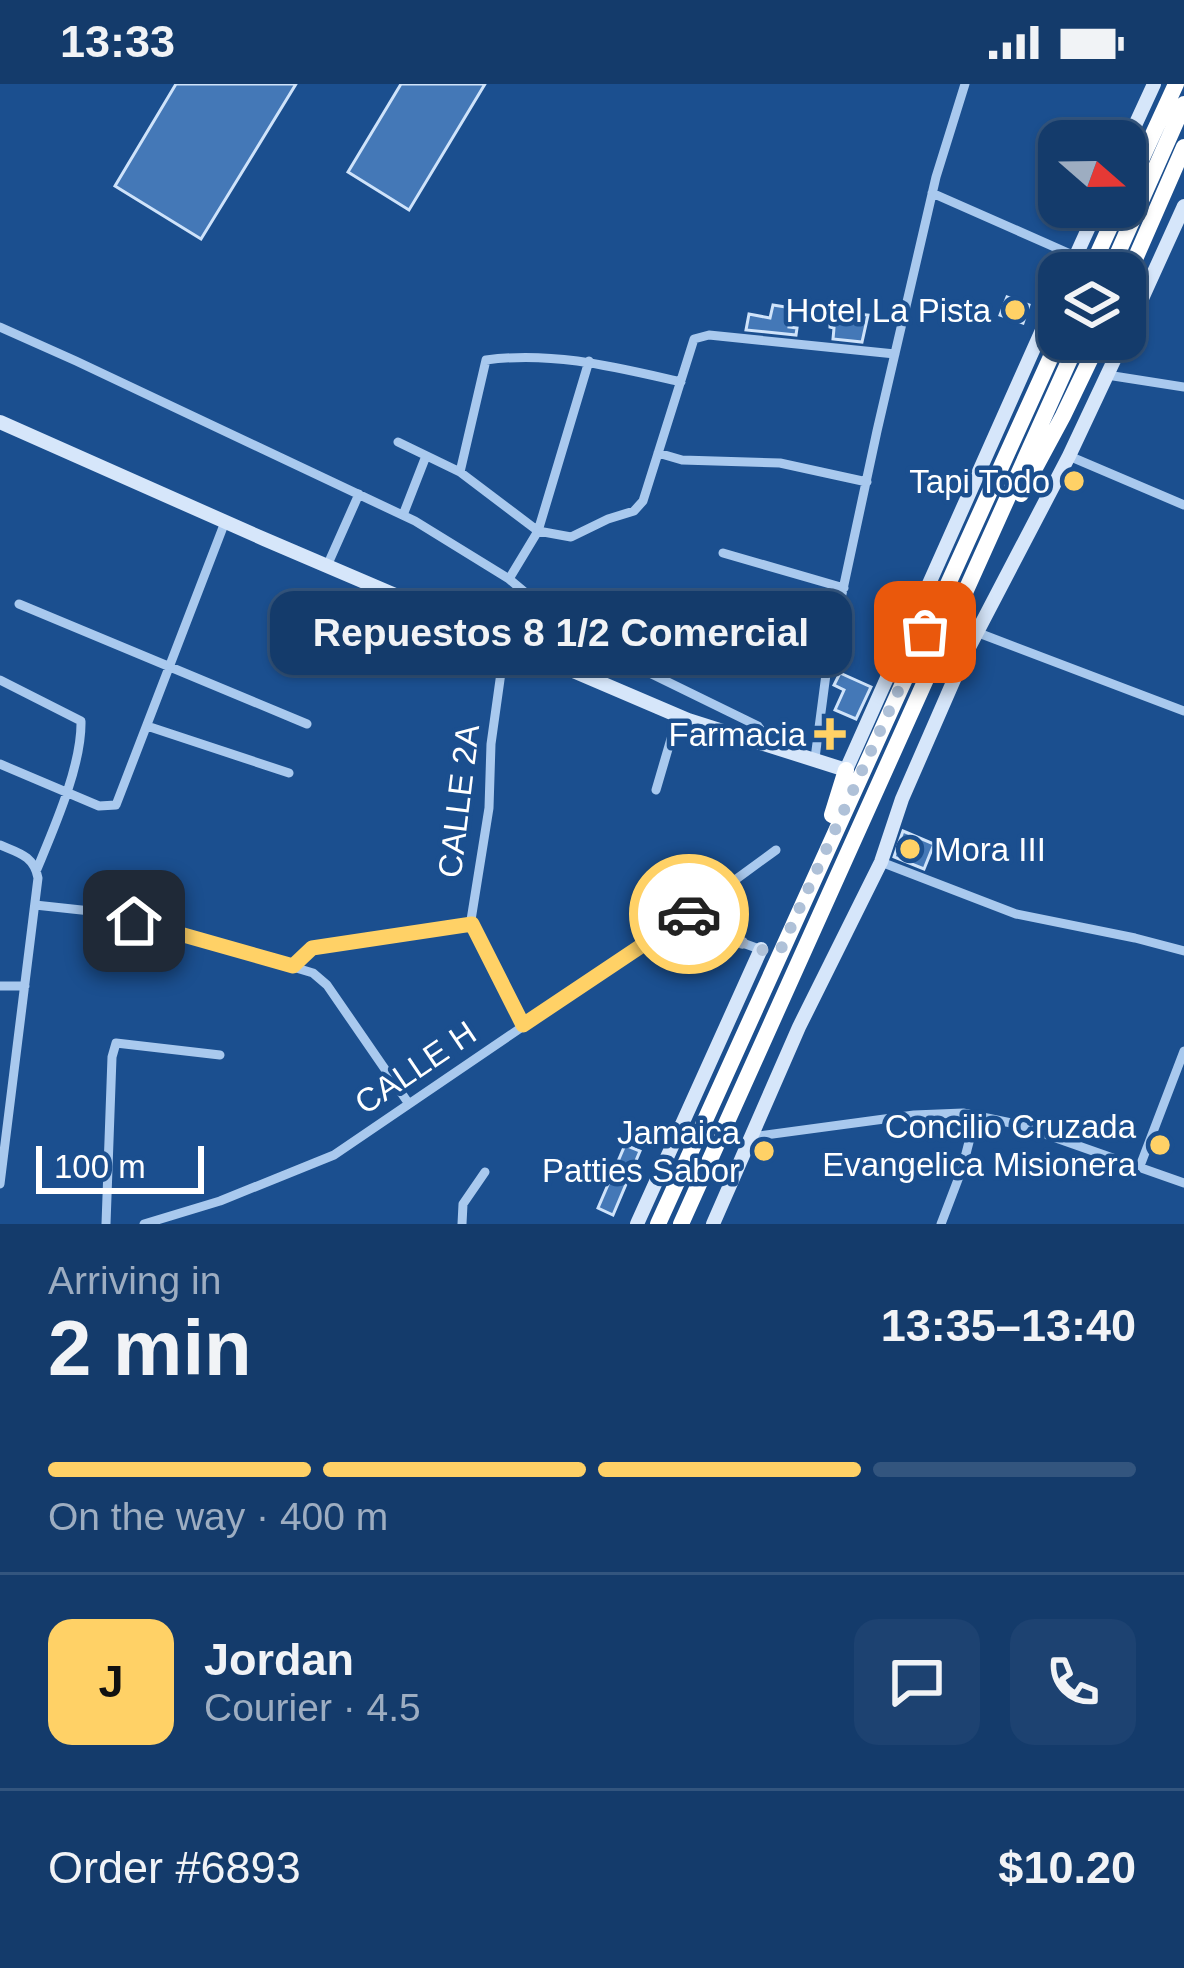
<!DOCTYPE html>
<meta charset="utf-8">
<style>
:root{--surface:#143b6b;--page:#1d4271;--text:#f1f3f6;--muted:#9dadc1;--line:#33557e;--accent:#ffd166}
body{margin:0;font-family:Helvetica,sans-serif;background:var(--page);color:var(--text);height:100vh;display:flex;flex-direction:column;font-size:45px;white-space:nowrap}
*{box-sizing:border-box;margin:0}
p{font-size:39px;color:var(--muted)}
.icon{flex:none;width:66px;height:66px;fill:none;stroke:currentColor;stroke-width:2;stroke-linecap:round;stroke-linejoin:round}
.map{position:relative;height:1140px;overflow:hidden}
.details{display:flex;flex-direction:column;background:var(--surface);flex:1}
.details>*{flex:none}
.needle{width:78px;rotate:110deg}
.controls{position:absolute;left:1038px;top:36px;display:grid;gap:24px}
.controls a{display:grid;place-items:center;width:108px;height:108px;border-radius:24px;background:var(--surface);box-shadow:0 3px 9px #0004,0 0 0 3px var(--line);font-size:60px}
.scale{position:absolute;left:36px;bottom:30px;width:168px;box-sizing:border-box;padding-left:12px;border:6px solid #fff;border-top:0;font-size:33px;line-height:42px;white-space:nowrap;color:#fff;-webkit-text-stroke:9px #1b4f8f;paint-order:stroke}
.pin{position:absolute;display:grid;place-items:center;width:102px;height:102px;color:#fff;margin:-51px;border-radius:24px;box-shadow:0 6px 18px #0006}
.courier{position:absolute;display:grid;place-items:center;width:120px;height:120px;margin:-60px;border:9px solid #ffd166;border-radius:50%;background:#fff;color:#222;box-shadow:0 3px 15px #0007}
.bubble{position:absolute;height:84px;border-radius:24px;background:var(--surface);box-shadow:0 3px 9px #0004,0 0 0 3px var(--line);font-size:39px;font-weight:800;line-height:84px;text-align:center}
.headline em{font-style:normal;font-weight:800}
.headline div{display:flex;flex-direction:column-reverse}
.headline{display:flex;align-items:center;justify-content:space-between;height:204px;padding:0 48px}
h1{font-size:78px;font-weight:800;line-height:90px}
.bar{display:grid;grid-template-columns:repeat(4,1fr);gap:18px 12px;align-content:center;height:144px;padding:0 48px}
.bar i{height:15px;border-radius:9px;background:var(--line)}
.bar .active{background:var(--accent)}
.bar p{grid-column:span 4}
.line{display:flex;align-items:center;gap:30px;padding:0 48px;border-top:3px solid var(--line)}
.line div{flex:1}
.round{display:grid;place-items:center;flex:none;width:126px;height:126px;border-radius:24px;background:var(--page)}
.status{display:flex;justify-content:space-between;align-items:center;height:84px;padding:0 60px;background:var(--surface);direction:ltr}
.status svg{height:33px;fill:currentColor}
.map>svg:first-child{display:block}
.building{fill:#4478b7;stroke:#cfe3fa;stroke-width:3}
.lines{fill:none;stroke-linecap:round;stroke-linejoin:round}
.street{stroke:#a9c9ee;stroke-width:9}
.secondary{stroke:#d6e6fa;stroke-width:14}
.highway{stroke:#fff;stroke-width:16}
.done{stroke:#afc1d8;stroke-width:12;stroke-dasharray:0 21.6}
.route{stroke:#ffd166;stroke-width:15}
.poi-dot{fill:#ffd166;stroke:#1b4f8f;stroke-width:4.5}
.labels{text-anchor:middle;stroke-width:9;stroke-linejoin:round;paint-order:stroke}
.poi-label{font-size:33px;fill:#fff;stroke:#1b4f8f;text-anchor:end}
.street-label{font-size:33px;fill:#fff;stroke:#1b4f8f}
</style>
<div class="status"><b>13:33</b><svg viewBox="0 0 49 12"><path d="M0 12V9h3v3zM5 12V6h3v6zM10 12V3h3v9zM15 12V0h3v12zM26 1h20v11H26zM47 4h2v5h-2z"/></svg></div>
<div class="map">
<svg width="1184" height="1140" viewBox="0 0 1184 1140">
<rect width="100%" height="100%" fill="#1b4f8f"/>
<path class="building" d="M 176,0 L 296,0 L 201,155 L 115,102 Z
M 401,0 L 485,0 L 409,126 L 348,88 Z
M 1007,213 L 1029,221 L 1023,239 L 1000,231 Z
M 773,221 L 792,224 L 789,243 L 797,244 L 796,251 L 746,246 L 749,230 L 770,234 Z
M 837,228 L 868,231 L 862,258 L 833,255 L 834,244 L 830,243 L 830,235 L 837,235 Z
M 840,589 L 871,603 L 856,635 L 835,626 L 844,606 L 834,601 Z
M 903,747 L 934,760 L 924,785 L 894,773 Z
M 625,1061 L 640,1067 L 613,1131 L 598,1124 Z"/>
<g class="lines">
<path class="street" d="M 932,109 L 1075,172
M 0,243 L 76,277 L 415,437 L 509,495 L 582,556 L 758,642 L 772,662
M 1107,291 L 1184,303
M 398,358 L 460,388 L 538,447 L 571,453 L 608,435 L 634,427 L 643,417 L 694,255 L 709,251 L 895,270
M 658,369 L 682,376 L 780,379 L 867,398
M 1069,372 L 1184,421
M 460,388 L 486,276 C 553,267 615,283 681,298
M 403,431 L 426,372
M 723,469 L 844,504
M 327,482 L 359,410
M 509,495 L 538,447 L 589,277
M 19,520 L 307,640
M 976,548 L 1184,627
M 505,560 L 491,660 L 489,724 L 471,836 L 523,941
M 0,596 L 81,637 C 82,681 54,744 37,785
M 147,642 L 289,689
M 815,674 L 828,575 L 877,347 L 936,93 L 965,0
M 0,680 L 99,722 L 116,721 L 225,438
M 656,706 L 678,631
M 0,761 C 19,769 34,772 38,794 L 0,1100
M 881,778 L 1016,830 L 1135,854 L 1184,867
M 35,821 L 100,828 L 200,855 L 313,889 L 327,901 L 409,1020
M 694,826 L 740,858 L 762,866
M 293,882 L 307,867 L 320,862 L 473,840
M 0,902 L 25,902
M 751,1053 L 914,1031 L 963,1029 L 1016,1040 L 1184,1099
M 1140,1082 L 1184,967
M 106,1140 L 112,973 L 116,959 L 220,971
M 144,1140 L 220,1117 L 334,1071 L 694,826 L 776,766
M 462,1140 L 463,1120 L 485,1088
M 941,1140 L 962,1085 L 976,1031"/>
<path class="secondary" d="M 1125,63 L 1154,0
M 1068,189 L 1098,123
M 1125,252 L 1184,122
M 0,338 L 264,455 L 688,636 L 846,686 L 1059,208
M 637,1140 L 761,865
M 713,1140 L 799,943 L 881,778 L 902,715 L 963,575 L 1069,372 L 1124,255"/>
<path class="highway" d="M 1125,111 L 1176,0
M 1089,189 L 1119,123
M 1109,189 L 1184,20
M 1125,198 L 1184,63
M 1021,410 L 1063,332 L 1100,255
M 832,731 L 846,686
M 658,1140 L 1059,255
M 681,1140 L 1079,255"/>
</g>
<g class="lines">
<path class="done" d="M 689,830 L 694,826 L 740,858 L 761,866 L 780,867 L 925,548"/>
<path class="route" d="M 134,837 L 293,882 L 312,864 L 472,840 L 523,941 L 689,830"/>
</g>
<g class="poi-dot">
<circle cx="1015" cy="226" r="12"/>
<circle cx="1074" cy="397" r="12"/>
<path d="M824 632h12v12h12v12h-12v12h-12v-12h-12v-12h12z"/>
<circle cx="910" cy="765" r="12"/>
<circle cx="1160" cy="1061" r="12"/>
<circle cx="764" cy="1067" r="12"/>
</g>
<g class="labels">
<g class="poi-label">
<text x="991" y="238">Hotel La Pista</text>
<text x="1050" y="409">Tapi Todo</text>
<text x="806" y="662">Farmacia</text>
<text x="934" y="777" text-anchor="start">Mora III</text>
<text x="1136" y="1054">Concilio Cruzada<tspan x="1136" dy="38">Evangelica Misionera</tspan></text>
<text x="740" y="1060">Jamaica<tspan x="740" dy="38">Patties Sabor</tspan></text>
</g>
<g class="street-label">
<text transform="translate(458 717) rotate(-83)" y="12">CALLE 2A</text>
<text transform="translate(415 983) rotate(-34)" y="12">CALLE H</text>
</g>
</g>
</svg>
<div class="controls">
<a><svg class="needle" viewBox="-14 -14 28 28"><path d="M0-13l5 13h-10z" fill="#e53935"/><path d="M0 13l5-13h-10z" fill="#9dadc1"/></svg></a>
<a><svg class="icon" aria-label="layers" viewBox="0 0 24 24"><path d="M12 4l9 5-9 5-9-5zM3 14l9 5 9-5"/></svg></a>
</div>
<div class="scale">100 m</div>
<div class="pin" style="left:925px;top:548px;background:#ea580c"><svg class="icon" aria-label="bag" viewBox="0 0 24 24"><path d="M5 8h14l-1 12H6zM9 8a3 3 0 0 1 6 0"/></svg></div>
<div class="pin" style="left:134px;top:837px;background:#1f2937"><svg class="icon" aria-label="home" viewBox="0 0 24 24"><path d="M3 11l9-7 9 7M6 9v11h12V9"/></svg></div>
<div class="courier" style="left:689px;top:830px"><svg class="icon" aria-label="car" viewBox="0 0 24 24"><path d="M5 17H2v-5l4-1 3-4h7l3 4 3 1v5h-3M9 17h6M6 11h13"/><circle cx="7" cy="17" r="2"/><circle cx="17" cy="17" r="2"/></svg></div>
<div class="bubble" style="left:270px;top:507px;width:582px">Repuestos 8 1/2 Comercial</div>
</div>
<section class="details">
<div class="headline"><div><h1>2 min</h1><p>Arriving in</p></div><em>13:35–13:40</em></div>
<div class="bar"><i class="active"></i><i class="active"></i><i class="active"></i><i></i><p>On the way · 400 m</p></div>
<div class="line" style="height:216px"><b class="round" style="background:var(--accent);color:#111">J</b><div><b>Jordan</b><p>Courier · 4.5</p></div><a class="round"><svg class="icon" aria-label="chat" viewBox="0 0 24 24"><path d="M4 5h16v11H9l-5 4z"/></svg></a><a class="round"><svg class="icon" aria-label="phone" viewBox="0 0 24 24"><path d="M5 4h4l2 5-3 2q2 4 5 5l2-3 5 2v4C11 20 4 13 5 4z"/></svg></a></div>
<div class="line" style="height:156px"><div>Order #6893</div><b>$10.20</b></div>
</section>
